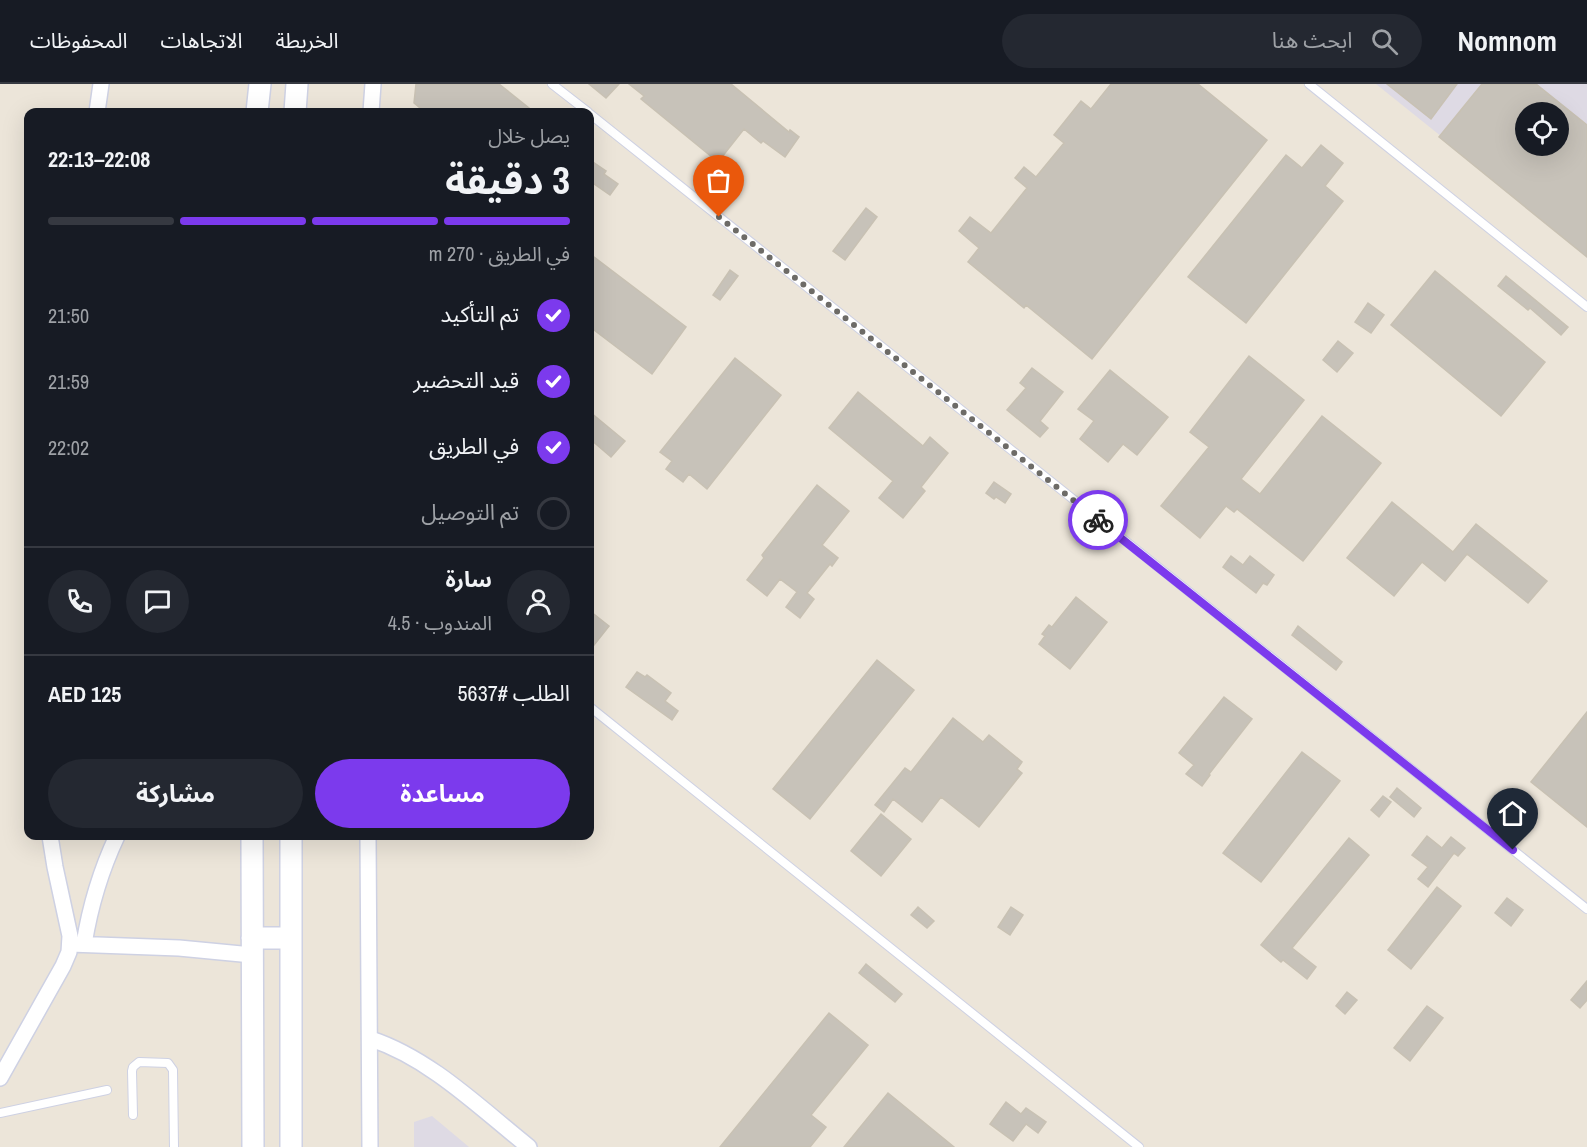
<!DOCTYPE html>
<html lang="ar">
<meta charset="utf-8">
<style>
:root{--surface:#171b24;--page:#242831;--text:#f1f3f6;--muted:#9ea1a6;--line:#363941;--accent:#7c3aed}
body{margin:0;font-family:"Archivo Narrow","Noto Sans Arabic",sans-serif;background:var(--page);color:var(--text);direction:rtl;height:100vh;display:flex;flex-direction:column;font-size:22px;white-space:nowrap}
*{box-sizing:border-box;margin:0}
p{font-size:20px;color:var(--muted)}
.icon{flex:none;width:33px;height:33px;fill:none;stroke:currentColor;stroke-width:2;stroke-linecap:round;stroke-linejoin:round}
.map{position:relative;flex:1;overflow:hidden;direction:ltr}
.side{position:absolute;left:24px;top:24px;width:570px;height:732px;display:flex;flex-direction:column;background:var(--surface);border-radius:12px;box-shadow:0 6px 24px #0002;direction:rtl}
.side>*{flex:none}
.tools{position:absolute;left:1515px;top:18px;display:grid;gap:12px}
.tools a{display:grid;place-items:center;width:54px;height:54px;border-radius:50%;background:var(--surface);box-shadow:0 6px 24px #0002;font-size:30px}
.pin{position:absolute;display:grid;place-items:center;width:51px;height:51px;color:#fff;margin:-62px -26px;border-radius:50% 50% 50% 0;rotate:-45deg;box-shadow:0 0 6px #0007}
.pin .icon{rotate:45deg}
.courier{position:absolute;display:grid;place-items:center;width:60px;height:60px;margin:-30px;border:4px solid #7c3aed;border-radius:50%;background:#fff;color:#222;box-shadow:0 2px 8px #0007}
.headline em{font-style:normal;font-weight:700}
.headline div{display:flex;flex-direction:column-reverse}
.headline{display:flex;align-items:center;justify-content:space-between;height:102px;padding:0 24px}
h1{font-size:39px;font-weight:700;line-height:45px}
.bar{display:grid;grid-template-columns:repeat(4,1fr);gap:9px 6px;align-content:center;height:72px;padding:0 24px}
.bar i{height:8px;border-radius:4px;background:var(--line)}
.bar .current{background:var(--accent)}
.bar p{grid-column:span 4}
.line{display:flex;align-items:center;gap:15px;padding:0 24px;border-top:2px solid var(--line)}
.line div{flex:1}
.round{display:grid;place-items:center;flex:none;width:63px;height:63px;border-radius:32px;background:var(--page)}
ol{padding:0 24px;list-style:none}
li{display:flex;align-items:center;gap:18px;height:66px}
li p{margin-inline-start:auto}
li .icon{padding:6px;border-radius:50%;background:var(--accent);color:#fff;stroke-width:4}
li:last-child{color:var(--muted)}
li i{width:33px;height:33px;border:3px solid var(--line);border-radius:50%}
.cta{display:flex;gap:12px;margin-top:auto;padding:12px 24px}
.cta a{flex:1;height:69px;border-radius:36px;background:var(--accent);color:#fff;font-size:24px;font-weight:700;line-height:69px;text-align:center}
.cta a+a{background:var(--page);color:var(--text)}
header{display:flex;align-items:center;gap:36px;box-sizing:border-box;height:84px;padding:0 30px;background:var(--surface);border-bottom:2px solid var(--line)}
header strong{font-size:28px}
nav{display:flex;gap:33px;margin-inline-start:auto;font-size:21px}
.search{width:420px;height:54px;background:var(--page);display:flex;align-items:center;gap:15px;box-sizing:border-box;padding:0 21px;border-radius:33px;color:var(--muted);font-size:22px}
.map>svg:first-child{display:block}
.industrial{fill:#dedae4;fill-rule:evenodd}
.building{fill:#c7c2b9;stroke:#c8c1b3;stroke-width:1.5;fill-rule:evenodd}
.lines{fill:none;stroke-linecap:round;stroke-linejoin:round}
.lane-casing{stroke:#ced1e3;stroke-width:10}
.street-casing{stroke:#ced1e3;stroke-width:18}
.secondary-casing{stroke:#ced1e3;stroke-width:24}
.lane{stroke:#fff;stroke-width:8}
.street{stroke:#fff;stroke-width:15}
.secondary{stroke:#fff;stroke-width:21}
.done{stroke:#6d6b67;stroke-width:6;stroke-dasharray:0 10.8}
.route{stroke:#7c3aed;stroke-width:8}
</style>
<header>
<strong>Nomnom</strong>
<div class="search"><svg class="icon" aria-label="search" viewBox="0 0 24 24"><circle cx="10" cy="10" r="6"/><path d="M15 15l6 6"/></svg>ابحث هنا</div>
<nav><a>الخريطة</a><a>الاتجاهات</a><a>المحفوظات</a></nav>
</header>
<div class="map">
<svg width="1587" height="1063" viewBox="0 0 1587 1063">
<rect width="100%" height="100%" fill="#ece5d9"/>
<path class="industrial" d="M 1376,0 L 1587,0 L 1587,171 L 1442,53 ZM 1526,28 L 1558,28 L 1558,62 L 1526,62 Z
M 432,1032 L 469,1063 L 414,1063 L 414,1038 Z"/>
<path class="building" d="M 416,0 L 499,0 L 534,28 L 425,28 L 414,19 Z
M 589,0 L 619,0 L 606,14 Z
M 629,0 L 731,0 L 789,48 L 790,46 L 799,53 L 785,73 L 763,57 L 761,59 L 744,45 L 718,78 L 641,15 L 644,12 Z
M 1111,0 L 1198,0 L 1267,56 L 1092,275 L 1026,221 L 1024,224 L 968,178 L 979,164 L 959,147 L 970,133 L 991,149 L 1027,104 L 1015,94 L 1024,83 L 1036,93 L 1064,59 L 1054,51 L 1081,17 L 1091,25 Z
M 1387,0 L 1457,0 L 1431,35 Z
M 1482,0 L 1536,0 L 1587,41 L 1587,173 L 1439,53 ZM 1526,28 L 1558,28 L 1558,62 L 1526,62 Z
M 1321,61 L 1343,79 L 1325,102 L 1343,117 L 1246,239 L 1188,193 L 1286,71 L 1302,84 Z
M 590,76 L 606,87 L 604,90 L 618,100 L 610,111 L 590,97 Z
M 866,124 L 877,133 L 845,176 L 833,167 Z
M 590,170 L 686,243 L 652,290 L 590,243 Z
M 730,186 L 738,192 L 720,216 L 713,211 Z
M 1435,187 L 1545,278 L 1501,332 L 1391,241 Z
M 1506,192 L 1568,243 L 1561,251 L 1530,224 L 1528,226 L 1498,202 Z
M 1368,219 L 1384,231 L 1371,249 L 1355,238 Z
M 1338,257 L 1353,269 L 1337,288 L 1323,276 Z
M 1249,272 L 1304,316 L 1241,395 L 1260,410 L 1322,332 L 1381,379 L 1303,477 L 1237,425 L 1234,428 L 1226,422 L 1200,454 L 1161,422 L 1209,363 L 1190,348 Z
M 735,274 L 781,311 L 707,405 L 689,390 L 683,398 L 666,385 L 672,377 L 660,368 Z
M 1032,284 L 1063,308 L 1040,337 L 1048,344 L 1040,353 L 1007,326 L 1026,304 L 1020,299 Z
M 1110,286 L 1168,333 L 1137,371 L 1123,360 L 1108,378 L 1080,355 L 1094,337 L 1078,325 Z
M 858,308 L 923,362 L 930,353 L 948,369 L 921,403 L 925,407 L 903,434 L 879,414 L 893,397 L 829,344 Z
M 590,328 L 625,357 L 611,373 L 590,355 Z
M 994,398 L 1011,410 L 1005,419 L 996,413 L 994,415 L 986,409 Z
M 817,401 L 849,427 L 822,461 L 838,474 L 832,482 L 830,480 L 807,509 L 814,515 L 800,534 L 786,523 L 797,508 L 780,495 L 767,512 L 747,496 L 764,474 L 762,471 Z
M 1392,418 L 1453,468 L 1476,440 L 1547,497 L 1528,519 L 1467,470 L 1445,497 L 1422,478 L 1394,512 L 1347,474 Z
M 1231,472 L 1243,481 L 1250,472 L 1274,491 L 1267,501 L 1263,499 L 1256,509 L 1223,483 Z
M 1076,513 L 1107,538 L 1070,585 L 1039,560 L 1045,552 L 1042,550 L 1049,541 L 1052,543 Z
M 590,527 L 609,542 L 590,566 Z
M 1298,542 L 1342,578 L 1336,586 L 1292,551 Z
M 877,576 L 914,606 L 810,735 L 773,705 Z
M 637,588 L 645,593 L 647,591 L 671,609 L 665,617 L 678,627 L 672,636 L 626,603 Z
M 1224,613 L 1252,635 L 1209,690 L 1210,691 L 1202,702 L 1186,690 L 1194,681 L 1179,669 Z
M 1587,628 L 1587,743 L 1531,698 Z
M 953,634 L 983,658 L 989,651 L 1022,678 L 1017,685 L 1022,689 L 979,743 L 941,713 L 922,738 L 893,715 L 884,728 L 875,721 L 905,684 L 911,688 Z
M 1302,668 L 1340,697 L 1261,798 L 1223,769 Z
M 1397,704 L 1421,724 L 1414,733 L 1390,713 Z
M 1383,712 L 1391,718 L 1379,733 L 1371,726 Z
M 881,730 L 911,755 L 881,792 L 851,767 Z
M 1427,752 L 1442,764 L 1451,753 L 1465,764 L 1458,772 L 1454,769 L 1428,803 L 1418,795 L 1428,783 L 1412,771 Z
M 1349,754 L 1369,771 L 1292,864 L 1316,883 L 1307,895 L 1283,876 L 1281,878 L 1261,861 Z
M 1437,803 L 1461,822 L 1411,885 L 1388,866 Z
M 1507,814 L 1523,826 L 1511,842 L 1495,829 Z
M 918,823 L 934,837 L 927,844 L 911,831 Z
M 1011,823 L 1023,831 L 1010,851 L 998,843 Z
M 866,880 L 902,910 L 895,918 L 859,889 Z
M 1587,897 L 1587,916 L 1580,924 L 1571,916 Z
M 1347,908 L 1357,916 L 1345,930 L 1336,922 Z
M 1427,922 L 1443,934 L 1410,977 L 1394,964 Z
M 829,929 L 868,961 L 811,1031 L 826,1043 L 810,1063 L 720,1063 Z
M 888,1009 L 954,1063 L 844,1063 Z
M 1006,1018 L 1021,1030 L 1026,1024 L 1046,1038 L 1038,1049 L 1026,1040 L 1013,1057 L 990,1040 Z"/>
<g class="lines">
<defs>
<path id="lane" d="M 552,0 L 588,28
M 1309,0 L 1587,223
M 590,30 L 1587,825
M 590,623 L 1139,1063
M 0,1029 L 107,1006
M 133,1031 L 132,987 L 133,983 L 139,978 L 168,979 L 173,986 L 174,1063"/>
<path id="street" d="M 97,28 L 101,0
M 371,28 L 373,0
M 368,752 L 370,1063
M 70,860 L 179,864 L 252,871
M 84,860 C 90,823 101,786 117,752
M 371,955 C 431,975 480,1024 529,1063
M 0,994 L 63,882 L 69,868 L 70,852 L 55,783 L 50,752"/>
<path id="secondary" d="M 257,28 L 260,0
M 295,28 L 297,0
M 252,752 L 253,1063
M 252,854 L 291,854
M 291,1063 L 291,752"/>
</defs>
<use href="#lane" class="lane-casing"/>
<use href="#street" class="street-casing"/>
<use href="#secondary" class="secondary-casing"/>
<use href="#lane" class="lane"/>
<use href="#street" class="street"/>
<use href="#secondary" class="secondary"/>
</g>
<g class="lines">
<path class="done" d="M 719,133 L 1098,436"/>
<path class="route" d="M 1098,436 L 1513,766"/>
</g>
</svg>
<div class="tools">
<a><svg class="icon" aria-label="locate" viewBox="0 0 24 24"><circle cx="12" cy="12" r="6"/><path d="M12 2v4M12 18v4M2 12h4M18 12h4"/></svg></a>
</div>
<div class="pin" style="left:719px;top:133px;background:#ea580c"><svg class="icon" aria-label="bag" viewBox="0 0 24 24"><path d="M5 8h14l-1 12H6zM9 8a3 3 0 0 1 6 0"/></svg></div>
<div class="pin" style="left:1513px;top:766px;background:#1f2937"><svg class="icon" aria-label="home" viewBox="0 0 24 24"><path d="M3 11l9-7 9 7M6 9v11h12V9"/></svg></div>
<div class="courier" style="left:1098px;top:436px"><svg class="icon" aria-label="bike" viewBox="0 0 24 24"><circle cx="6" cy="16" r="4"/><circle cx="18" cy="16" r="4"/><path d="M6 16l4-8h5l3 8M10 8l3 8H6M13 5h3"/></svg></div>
<section class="side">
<div class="headline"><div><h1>3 دقيقة</h1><p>يصل خلال</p></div><em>22:08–22:13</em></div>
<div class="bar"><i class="current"></i><i class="current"></i><i class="current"></i><i></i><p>في الطريق · 270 m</p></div>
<ol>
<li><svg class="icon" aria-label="check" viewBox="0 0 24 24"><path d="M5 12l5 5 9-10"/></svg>تم التأكيد<p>21:50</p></li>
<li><svg class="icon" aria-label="check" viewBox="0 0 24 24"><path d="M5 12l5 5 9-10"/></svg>قيد التحضير<p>21:59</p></li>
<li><svg class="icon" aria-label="check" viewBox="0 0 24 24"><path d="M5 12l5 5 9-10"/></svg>في الطريق<p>22:02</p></li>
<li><i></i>تم التوصيل</li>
</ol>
<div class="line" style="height:108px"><a class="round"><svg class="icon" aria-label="person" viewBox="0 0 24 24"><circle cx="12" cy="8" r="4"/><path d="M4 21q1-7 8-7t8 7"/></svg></a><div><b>سارة</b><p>المندوب · 4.5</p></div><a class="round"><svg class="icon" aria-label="chat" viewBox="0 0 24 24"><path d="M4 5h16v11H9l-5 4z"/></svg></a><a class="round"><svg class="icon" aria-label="phone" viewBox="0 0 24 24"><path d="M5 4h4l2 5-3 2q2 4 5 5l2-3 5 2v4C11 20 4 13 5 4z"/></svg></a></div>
<div class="line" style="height:78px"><div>الطلب #5637</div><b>AED 125</b></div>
<div class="cta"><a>مساعدة</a><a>مشاركة</a></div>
</section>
</div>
